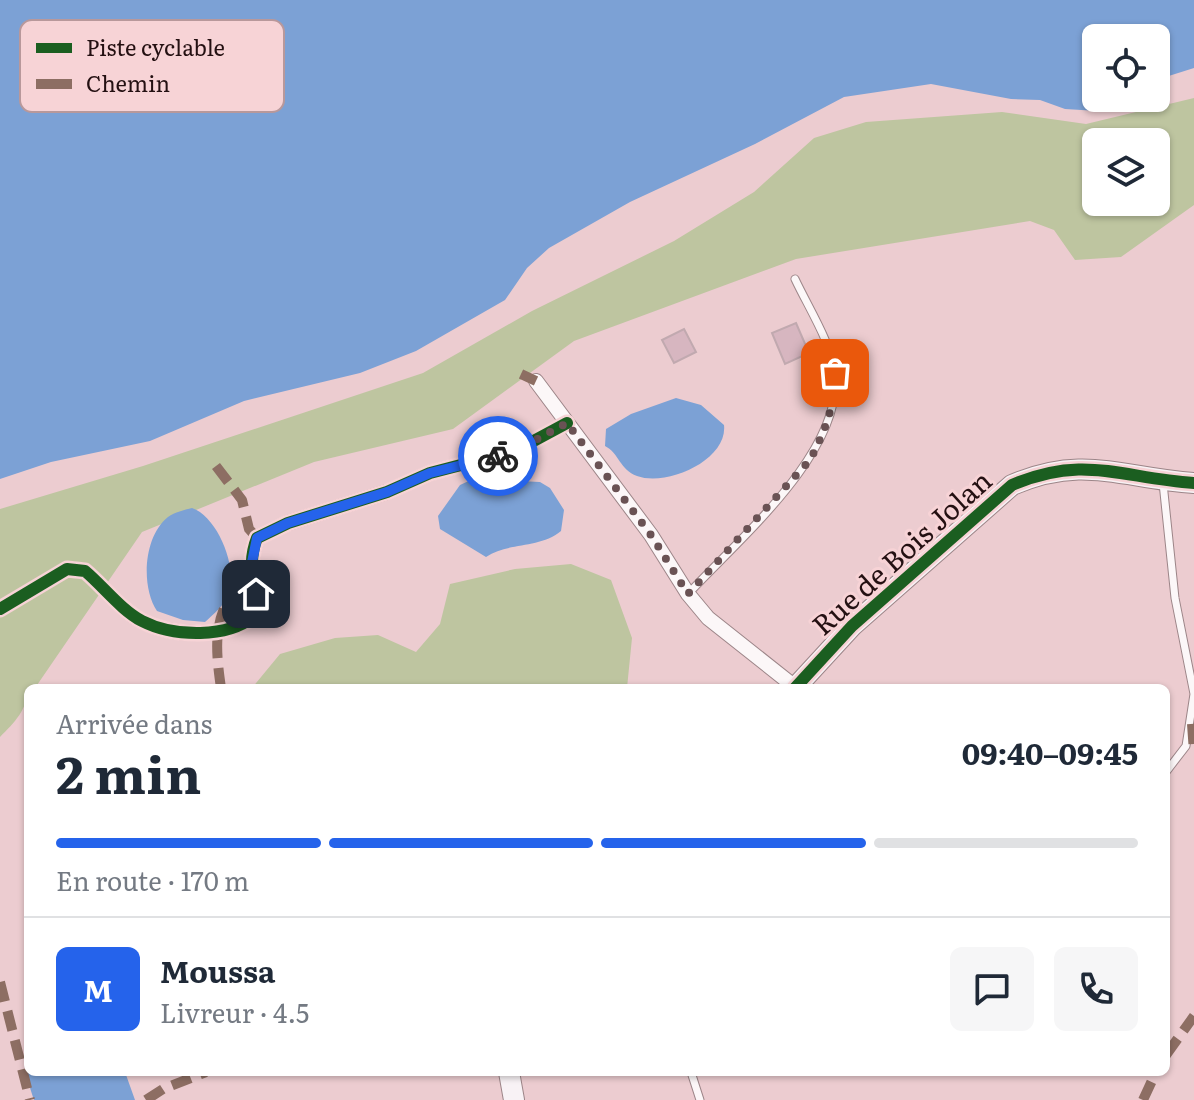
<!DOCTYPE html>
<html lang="fr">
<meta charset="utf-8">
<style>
:root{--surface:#fff;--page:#f6f6f7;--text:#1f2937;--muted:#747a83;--line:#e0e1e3;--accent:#2563eb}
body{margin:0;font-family:Literata,serif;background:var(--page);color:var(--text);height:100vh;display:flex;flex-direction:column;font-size:30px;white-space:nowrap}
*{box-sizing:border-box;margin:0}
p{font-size:26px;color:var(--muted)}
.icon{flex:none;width:44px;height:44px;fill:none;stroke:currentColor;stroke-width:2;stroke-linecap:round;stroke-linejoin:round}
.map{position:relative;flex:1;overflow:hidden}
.side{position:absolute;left:24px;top:684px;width:1146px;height:392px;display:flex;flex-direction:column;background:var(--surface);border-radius:12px;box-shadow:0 2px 6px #0004}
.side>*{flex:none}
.fabs{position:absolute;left:1082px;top:24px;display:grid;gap:16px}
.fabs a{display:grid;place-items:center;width:88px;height:88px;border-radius:12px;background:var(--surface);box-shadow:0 2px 6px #0004;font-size:40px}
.pin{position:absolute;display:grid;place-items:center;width:68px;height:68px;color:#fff;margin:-34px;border-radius:16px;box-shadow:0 4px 12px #0006}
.courier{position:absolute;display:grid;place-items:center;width:80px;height:80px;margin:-40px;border:6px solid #2563eb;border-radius:50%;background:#fff;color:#222;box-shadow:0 2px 10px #0007}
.headline em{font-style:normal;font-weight:700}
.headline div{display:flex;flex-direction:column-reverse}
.headline{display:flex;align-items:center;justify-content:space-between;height:136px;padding:0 32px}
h1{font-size:52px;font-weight:700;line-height:60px}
.bar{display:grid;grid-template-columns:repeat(4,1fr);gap:12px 8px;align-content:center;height:96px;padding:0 32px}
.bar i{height:10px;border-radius:6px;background:var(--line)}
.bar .current{background:var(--accent)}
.bar p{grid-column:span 4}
.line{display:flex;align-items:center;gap:20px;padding:0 32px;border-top:2px solid var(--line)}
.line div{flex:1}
.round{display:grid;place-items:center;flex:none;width:84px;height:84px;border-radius:12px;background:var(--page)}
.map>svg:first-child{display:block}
.green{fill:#bec5a0;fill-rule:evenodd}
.water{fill:#7ca1d5}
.building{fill:#d7b6c0;stroke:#c1a9af;stroke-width:2}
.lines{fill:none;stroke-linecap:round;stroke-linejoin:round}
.lane-casing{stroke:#9c8588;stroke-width:9}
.street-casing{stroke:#9c8588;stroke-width:16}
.secondary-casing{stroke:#9c8588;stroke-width:22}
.lane{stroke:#fcf7f8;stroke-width:7}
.street{stroke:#fcf7f8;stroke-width:14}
.secondary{stroke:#f8f2f5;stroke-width:20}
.quiet{stroke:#8d6e63;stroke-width:10;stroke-dasharray:20 10;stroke-linecap:butt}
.cycleway-casing{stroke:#f7d3d6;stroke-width:17}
.cycleway{stroke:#1b5e20;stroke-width:12}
.done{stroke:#6a5254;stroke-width:8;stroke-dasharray:0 14.4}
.route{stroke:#2563eb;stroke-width:10}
.labels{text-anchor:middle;stroke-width:6;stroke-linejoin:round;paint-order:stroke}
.street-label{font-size:28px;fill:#241012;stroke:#f7d3d6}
.key{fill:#f7d3d6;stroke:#b8989b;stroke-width:2}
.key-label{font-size:22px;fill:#241012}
</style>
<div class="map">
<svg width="1194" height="1100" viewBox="0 0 1194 1100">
<rect width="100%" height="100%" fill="#ecccd0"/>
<path class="green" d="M 1194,98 L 1194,205 L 1121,257 L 1075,260 L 1054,230 L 1030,221 L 796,259 L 574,341 L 453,429 L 314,462 L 142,532 L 35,688 L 28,688 C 28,709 14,723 0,737 L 0,509 L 143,466 L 423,373 L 532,311 L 674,241 L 754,192 L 814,138 L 866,122 L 1002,112 L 1086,124 ZM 1096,142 L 1156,142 L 1156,202 L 1096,202 Z
M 571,564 L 611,580 L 632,638 L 627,688 L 252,688 L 280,654 L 335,638 L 378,635 L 416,652 L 440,624 L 450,584 L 515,569 Z"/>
<path class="water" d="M 0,0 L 1194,0 L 1194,68 L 1156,80 L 1156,38 L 1096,38 L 1096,98 L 1127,98 L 1098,111 L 1065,109 L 1040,100 L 1011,99 L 931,84 L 844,97 L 755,144 L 630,202 L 549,248 L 527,268 L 505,300 L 416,351 L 360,373 L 244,401 L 150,441 L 51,462 L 0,479 Z
M 676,398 L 701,405 L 724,425 C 728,460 667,487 637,476 C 620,470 619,453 605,446 L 606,429 L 631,414 Z
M 473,479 L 540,482 L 550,488 L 564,510 L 561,531 C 539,549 508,542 486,557 L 440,529 L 438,516 L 460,485 Z
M 192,508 C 218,517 238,568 229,594 C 225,604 213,615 205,622 L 183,620 L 157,611 C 141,587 143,537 168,517 C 175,512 184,510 192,508 Z
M 28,1046 L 28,1072 L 125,1072 L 135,1100 L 34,1100 C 29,1085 20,1059 28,1046 Z"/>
<path class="building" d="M 796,323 L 809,353 L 785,364 L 772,333 Z
M 684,329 L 696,352 L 674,363 L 662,340 Z
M 852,373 L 856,389 L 843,393 L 839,377 Z"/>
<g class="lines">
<defs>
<path id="lane" d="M 1163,483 L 1175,598 L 1194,694 L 1186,746 L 1166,772
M 688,594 C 737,541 842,453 835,376 C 832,343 809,309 795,279
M 691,1072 L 700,1100"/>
<path id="street" d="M 536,381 L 651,535 L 688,594 L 708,618 L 795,687
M 0,609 L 67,569 L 85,571 C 103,586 121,610 142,621 C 173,637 229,639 255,615 C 256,588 246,565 257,538 L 288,523 L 387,492 L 430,473 L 515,451 L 567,423"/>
<path id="secondary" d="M 795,688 L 852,626 L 1012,485 C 1084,454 1121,478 1194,483
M 509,1072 L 514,1100"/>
</defs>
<use href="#lane" class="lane-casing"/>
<use href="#street" class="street-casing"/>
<use href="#secondary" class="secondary-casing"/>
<use href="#lane" class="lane"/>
<use href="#street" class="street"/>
<use href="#secondary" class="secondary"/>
<path class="quiet" d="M 521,374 L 536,381
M 216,466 L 242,500 L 249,529 L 257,538
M 221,688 C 214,640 213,608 250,572
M 1192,724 L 1194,752
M 0,982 L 30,1100
M 1166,1055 L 1194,1016
M 146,1100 L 163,1089 L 206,1072
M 1143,1100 L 1156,1072"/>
<defs>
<path id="cycleway" d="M 0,609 L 67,569 L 85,571 C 103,586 121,610 142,621 C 173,637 229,639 255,615 C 256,588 246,565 257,538 L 288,523 L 387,492 L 430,473 L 515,451 L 567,423
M 795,688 L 852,626 L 1012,485 C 1084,454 1121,478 1194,483"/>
</defs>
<use href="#cycleway" class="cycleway-casing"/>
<use href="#cycleway" class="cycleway"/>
</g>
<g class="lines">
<path class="done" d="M 498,456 L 515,451 L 567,423 L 651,535 L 688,594 L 810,460 C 824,433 836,404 835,373"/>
<path class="route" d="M 256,594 L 250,572 L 257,538 L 288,523 L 387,492 L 430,473 L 498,456"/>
</g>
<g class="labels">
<g class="street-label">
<text transform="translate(902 553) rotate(-42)" y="10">Rue de Bois Jolan</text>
</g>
</g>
<rect x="20" y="20" width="264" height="92" rx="12" class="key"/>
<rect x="36" y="43" width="36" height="10" fill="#1b5e20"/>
<rect x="36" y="79" width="36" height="10" fill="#8d6e63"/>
<g class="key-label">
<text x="86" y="56">Piste cyclable</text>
<text x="86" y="92">Chemin</text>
</g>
</svg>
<div class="fabs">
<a><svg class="icon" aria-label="locate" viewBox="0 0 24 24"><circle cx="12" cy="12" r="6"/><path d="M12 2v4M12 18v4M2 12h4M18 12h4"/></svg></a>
<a><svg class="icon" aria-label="layers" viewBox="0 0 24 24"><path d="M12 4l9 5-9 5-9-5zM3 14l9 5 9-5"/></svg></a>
</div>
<div class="pin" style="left:835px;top:373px;background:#ea580c"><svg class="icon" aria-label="bag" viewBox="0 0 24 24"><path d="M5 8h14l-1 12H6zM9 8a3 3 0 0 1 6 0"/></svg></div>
<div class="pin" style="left:256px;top:594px;background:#1f2937"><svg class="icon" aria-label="home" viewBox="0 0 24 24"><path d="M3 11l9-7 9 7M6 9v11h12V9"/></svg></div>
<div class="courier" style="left:498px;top:456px"><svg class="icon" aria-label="bike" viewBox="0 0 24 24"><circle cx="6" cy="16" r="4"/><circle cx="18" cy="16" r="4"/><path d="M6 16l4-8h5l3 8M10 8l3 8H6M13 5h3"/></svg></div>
<section class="side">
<div class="headline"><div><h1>2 min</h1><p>Arrivée dans</p></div><em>09:40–09:45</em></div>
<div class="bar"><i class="current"></i><i class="current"></i><i class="current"></i><i></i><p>En route · 170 m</p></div>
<div class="line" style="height:144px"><b class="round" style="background:var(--accent);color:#fff">M</b><div><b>Moussa</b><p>Livreur · 4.5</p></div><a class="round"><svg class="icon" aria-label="chat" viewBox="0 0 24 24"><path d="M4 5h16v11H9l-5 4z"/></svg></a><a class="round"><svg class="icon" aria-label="phone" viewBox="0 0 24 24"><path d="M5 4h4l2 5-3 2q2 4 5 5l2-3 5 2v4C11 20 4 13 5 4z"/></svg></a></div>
</section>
</div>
